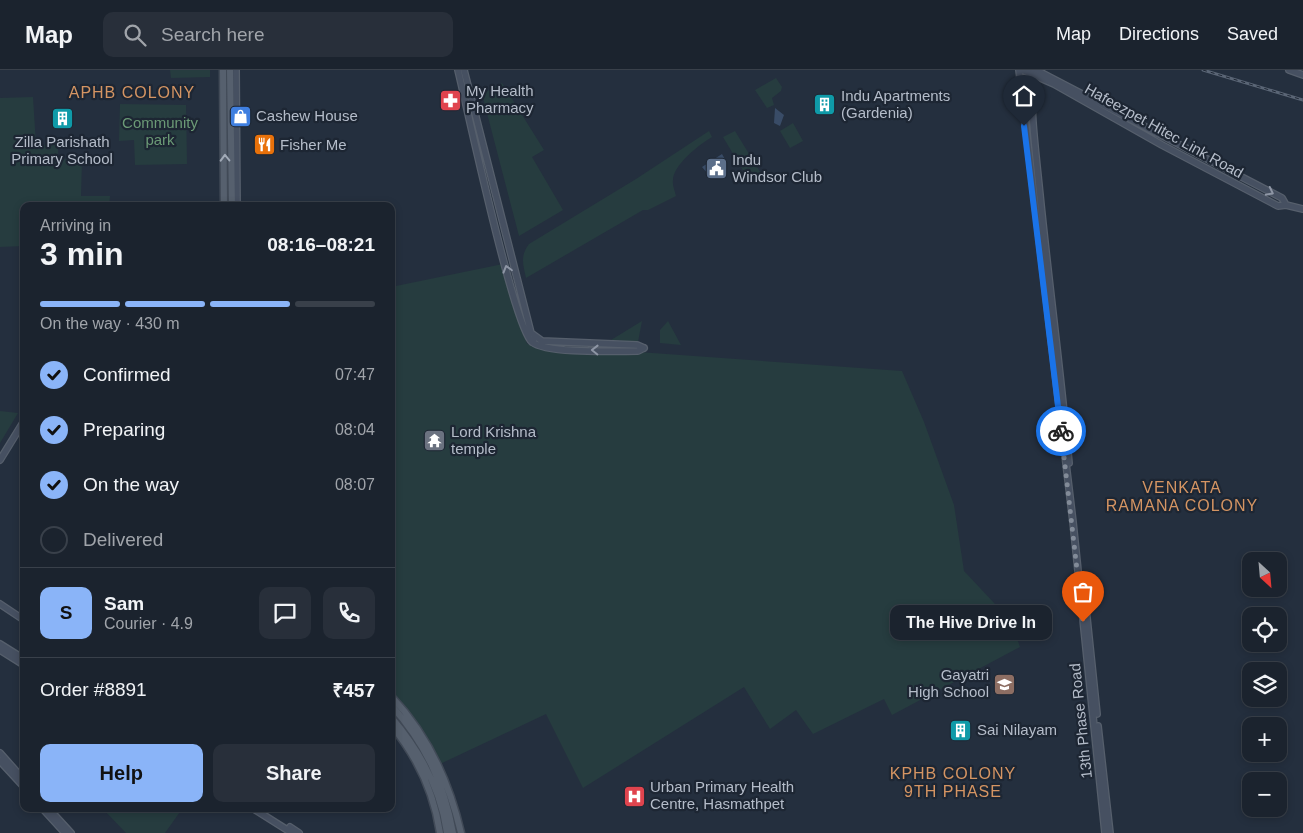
<!DOCTYPE html>
<meta charset="utf-8">
<style>
:root{--surface:#1b232e;--page:#282f3a;--text:#f1f3f6;--muted:#a0a4aa;--line:#39404a;--accent:#8ab4f8}
body{margin:0;font-family:Arial,sans-serif;background:var(--page);color:var(--text);height:100vh;display:flex;flex-direction:column;font-size:19px;white-space:nowrap}
*{box-sizing:border-box;margin:0}
p{font-size:16px;color:var(--muted)}
.icon{flex:none;width:28px;height:28px;fill:none;stroke:currentColor;stroke-width:2;stroke-linecap:round;stroke-linejoin:round}
.map{position:relative;flex:1;overflow:hidden}
.side{position:absolute;left:20px;top:132px;width:375px;height:610px;display:flex;flex-direction:column;background:var(--surface);border-radius:10px;box-shadow:0 2px 8px #0003,0 0 0 1px var(--line)}
.side>*{flex:none}
.needle{width:32px;rotate:154deg}
.tools{position:absolute;left:1242px;top:482px;display:grid;gap:10px}
.tools a{display:grid;place-items:center;width:45px;height:45px;border-radius:10px;background:var(--surface);box-shadow:0 2px 8px #0003,0 0 0 1px var(--line);font-size:25px}
.pin{position:absolute;display:grid;place-items:center;width:42px;height:42px;color:#fff;margin:-51px -21px;border-radius:50% 50% 50% 0;rotate:-45deg;box-shadow:0 0 5px #0007}
.pin .icon{rotate:45deg}
.courier{position:absolute;display:grid;place-items:center;width:50px;height:50px;margin:-25px;border:4px solid #1a73e8;border-radius:50%;background:#fff;color:#222;box-shadow:0 1px 6px #0007}
.bubble{position:absolute;height:35px;border-radius:10px;background:var(--surface);box-shadow:0 2px 8px #0003,0 0 0 1px var(--line);font-size:16px;font-weight:700;line-height:35px;text-align:center}
.summary em{font-style:normal;font-weight:700}
.summary div{display:flex;flex-direction:column-reverse}
.summary{display:flex;align-items:center;justify-content:space-between;height:85px;padding:0 20px}
h1{font-size:32px;font-weight:700;line-height:38px}
.bar{display:grid;grid-template-columns:repeat(4,1fr);gap:8px 5px;align-content:center;height:60px;padding:0 20px}
.bar i{height:6px;border-radius:4px;background:var(--line)}
.bar .active{background:var(--accent)}
.bar p{grid-column:span 4}
.line{display:flex;align-items:center;gap:12px;padding:0 20px;border-top:1px solid var(--line)}
.line div{flex:1}
.round{display:grid;place-items:center;flex:none;width:52px;height:52px;border-radius:10px;background:var(--page)}
ol{padding:0 20px;list-style:none}
li{display:flex;align-items:center;gap:15px;height:55px}
li p{margin-inline-start:auto}
li .icon{padding:5px;border-radius:50%;background:var(--accent);color:#111;stroke-width:4}
li:last-child{color:var(--muted)}
li i{width:28px;height:28px;border:2px solid var(--line);border-radius:50%}
.primary-button{display:flex;gap:10px;margin-top:auto;padding:10px 20px}
.primary-button a{flex:1;height:58px;border-radius:10px;background:var(--accent);color:#111;font-size:20px;font-weight:700;line-height:58px;text-align:center}
.primary-button a+a{background:var(--page);color:var(--text)}
header{display:flex;align-items:center;gap:30px;box-sizing:border-box;height:70px;padding:0 25px;background:var(--surface);border-bottom:1px solid var(--line)}
header strong{font-size:24px}
nav{display:flex;gap:28px;margin-inline-start:auto;font-size:18px}
.search{width:350px;height:45px;background:var(--page);display:flex;align-items:center;gap:12px;box-sizing:border-box;padding:0 18px;border-radius:10px;color:var(--muted);font-size:19px}
.map>svg:first-child{display:block}
.green{fill:#263c3f}
.water{fill:#394c67}
.lines{fill:none;stroke-linecap:round;stroke-linejoin:round}
.secondary-casing{stroke:#565f6c;stroke-width:8}
.primary-casing{stroke:#414a57;stroke-width:9}
.secondary{stroke:#465061;stroke-width:5.5}
.primary{stroke:#56606e;stroke-width:6}
.rail-casing{stroke:#5a6575;stroke-width:3}
.rail{stroke:#1d2633;stroke-width:1;stroke-dasharray:4;stroke-linecap:butt}
.oneway{stroke:#a1aab7}
.oneway2{stroke:#8e96a5}
.done{stroke:#828b98;stroke-width:5;stroke-dasharray:0 9}
.route{stroke:#1a73e8;stroke-width:6}
.labels{text-anchor:middle;stroke-width:4.5;stroke-linejoin:round;paint-order:stroke}
.poi-label{font-size:15px;fill:#b4bcc9;stroke:#1d2633;text-anchor:start}
.park-label{font-size:15px;fill:#6b9a76;stroke:#1d2633}
.street-label{font-size:15px;fill:#b4bcc9;stroke:#1d2633}
.neighbourhood-label{font-size:16px;letter-spacing:1px;fill:#d59563;stroke:#1d2633}
</style>
<header>
<strong>Map</strong>
<div class="search"><svg class="icon" aria-label="search" viewBox="0 0 24 24"><circle cx="10" cy="10" r="6"/><path d="M15 15l6 6"/></svg>Search here</div>
<nav><a>Map</a><a>Directions</a><a>Saved</a></nav>
</header>
<div class="map">
<svg width="1303" height="763" viewBox="0 0 1303 763">
<rect width="100%" height="100%" fill="#242f3e"/>
<path class="green" d="M 170,0 L 210,0 L 210,7 L 171,8 Z
M 776,8 L 782,17 L 781,21 L 772,28 L 774,35 L 767,38 L 755,20 Z
M 502,13 L 544,80 L 532,87 L 563,140 L 519,166 L 482,24 Z
M 33,27 L 36,75 L 58,75 L 58,89 L 82,90 L 81,126 L 110,126 L 109,136 L 24,136 L 24,176 L 0,177 L 0,28 Z
M 120,34 L 186,35 L 187,94 L 135,95 L 134,70 L 119,71 Z
M 793,53 L 803,71 L 790,78 L 780,61 Z
M 709,61 L 712,67 C 700,74 673,95 673,110 C 672,115 675,121 676,126 L 648,140 L 643,140 L 526,208 C 523,194 520,186 529,174 L 636,109 Z
M 735,61 L 762,105 L 750,112 L 723,67 Z
M 503,194 L 527,274 L 902,301 L 924,352 L 954,435 L 964,501 L 1011,551 L 1020,577 L 892,645 L 884,629 L 813,664 L 796,640 L 770,659 L 744,617 L 583,718 L 546,644 L 440,694 L 391,626 L 391,217 Z
M 642,251 L 638,272 L 611,270 Z
M 668,251 L 681,275 L 660,273 L 660,260 Z
M 0,341 L 18,343 L 0,373 Z
M 103,739 L 182,739 L 165,763 L 126,763 Z"/>
<path class="water" d="M 775,38 L 784,45 L 780,56 L 774,53 Z
M 722,84 L 727,93 L 708,104 L 702,97 Z"/>
<g class="lines">
<defs>
<path id="secondary" d="M 236,0 L 237,136
M 458,0 C 467,37 514,258 532,272 L 535,267
M 464,0 L 531,263 L 542,271 L 637,275 L 644,278
M 1019,0 L 1073,452 L 1105,763
M 1022,0 L 1054,14 L 1162,75 L 1278,136 L 1286,135
M 1032,0 C 1030,41 1036,84 1040,125 C 1049,215 1061,304 1069,393
M 1036,0 L 1282,128 L 1286,135 L 1303,139
M 1289,0 L 1303,5
M 532,272 C 547,284 616,281 638,281 L 644,278
M 0,390 L 24,351
M 1085,529 L 1097,644
M 0,534 L 24,550
M 0,574 L 24,589
M 0,580 L 24,595
M 1098,656 L 1110,763
M 0,683 L 24,710
M 0,691 L 24,717
M 43,739 L 65,763
M 49,739 L 71,763
M 254,739 L 292,763
M 290,757 L 299,763"/>
<path id="primary" d="M 223,0 L 224,136
M 230,0 L 232,136
M 391,626 C 428,665 449,711 461,763
M 391,635 C 425,673 444,713 453,763
M 391,647 C 420,681 441,718 447,763
M 391,655 C 417,686 434,723 440,763"/>
</defs>
<use href="#secondary" class="secondary-casing"/>
<use href="#primary" class="primary-casing"/>
<use href="#secondary" class="secondary"/>
<use href="#primary" class="primary"/>
<defs>
<path id="rail" d="M 1203,0 L 1303,30"/>
</defs>
<use href="#rail" class="rail-casing"/>
<use href="#rail" class="rail"/>
</g>
<defs><path id="oneway-chevron" d="M-2-3.5L2.5 0L-2 3.5" fill="none" stroke-width="1.6" stroke-linecap="round" stroke-linejoin="round" transform="scale(1.25)"/></defs>
<use class="oneway" href="#oneway-chevron" transform="translate(225 88) rotate(-91)"/>
<g class="oneway2">
<use href="#oneway-chevron" transform="translate(1270 122) rotate(27)"/>
<use href="#oneway-chevron" transform="translate(507 199) rotate(-106)"/>
<use href="#oneway-chevron" transform="translate(595 280) rotate(-179)"/>
</g>
<g class="lines">
<path class="done" d="M 1061,361 L 1083,552"/>
<path class="route" d="M 1024,56 L 1061,361"/>
</g>
<defs>
<symbol id="pharmacy-square" viewBox="-11 -11 22 22"><rect x="-9" y="-9" width="18" height="18" rx="4" fill="#e0444e" stroke="#1d2633"/><path d="M-2-6h4v4h4v4h-4v4h-4v-4h-4v-4h4Z" fill="#fff"/></symbol>
<symbol id="building-square" viewBox="-11 -11 22 22"><rect x="-9" y="-9" width="18" height="18" rx="4" fill="#0f9aa8" stroke="#1d2633"/><path d="M-4-6H4V6H1V3H-1V6H-4ZM-2.5-4.3h1.7v1.8h-1.7ZM.8-4.3h1.7v1.8H.8ZM-2.5-1h1.7V.8h-1.7ZM.8-1h1.7V.8H.8Z" fill="#fff"/></symbol>
<symbol id="shop-square" viewBox="-11 -11 22 22"><rect x="-9" y="-9" width="18" height="18" rx="4" fill="#3f7fe0" stroke="#1d2633"/><path d="M-5-2.5h2.3a2.7 3.5 0 0 1 5.4 0H5L5.5 6h-11ZM-1.5-2.5h3a1.5 2.3 0 0 0-3 0Z" fill="#fff"/></symbol>
<symbol id="restaurant-square" viewBox="-11 -11 22 22"><rect x="-9" y="-9" width="18" height="18" rx="4" fill="#e8710a" stroke="#1d2633"/><path d="M-5-6h1v4h1v-4h1v4h1v-4h1v5L-1.5 .5V6h-2V.5L-5-1ZM5-6V6H3V1.5H1.5Q1.5-4 5-6Z" fill="#fff"/></symbol>
<symbol id="civic-square" viewBox="-11 -11 22 22"><rect x="-9" y="-9" width="18" height="18" rx="4" fill="#5c6f8a" stroke="#1d2633"/><path d="M-.6-6.5H3V-4.5H.6V-3L4-1V1h2V6H-6V1h2V-1L-.6-3ZM-1.2 2.5V6h2.4V2.5Z" fill="#fff"/></symbol>
<symbol id="temple-square" viewBox="-11 -11 22 22"><rect x="-9" y="-9" width="18" height="18" rx="4" fill="#6b7280" stroke="#1d2633"/><path d="M0-6L5-2H3V0L6.5 2.5H4V6H1.5V3h-3V6H-4V2.5H-6.5L-3 0V-2H-5Z" fill="#fff"/></symbol>
<symbol id="school-square" viewBox="-11 -11 22 22"><rect x="-9" y="-9" width="18" height="18" rx="4" fill="#8d6e63" stroke="#1d2633"/><path d="M0-5L7-2L0 1L-7-2ZM-4 1L0 2.5L4 1V4Q0 6-4 4Z" fill="#fff"/></symbol>
<symbol id="hospital-square" viewBox="-11 -11 22 22"><rect x="-9" y="-9" width="18" height="18" rx="4" fill="#e0444e" stroke="#1d2633"/><path d="M-5-5h3v3.5h4V-5h3V5h-3V1.5h-4V5h-3Z" fill="#fff"/></symbol>
</defs>
<g fill-rule="evenodd">
<use href="#pharmacy-square" x="438" y="18" width="25" height="25"/>
<use href="#building-square" x="812" y="22" width="25" height="25"/>
<use href="#shop-square" x="228" y="34" width="25" height="25"/>
<use href="#building-square" x="50" y="36" width="25" height="25"/>
<use href="#restaurant-square" x="252" y="62" width="25" height="25"/>
<use href="#civic-square" x="704" y="86" width="25" height="25"/>
<use href="#temple-square" x="422" y="358" width="25" height="25"/>
<use href="#school-square" x="992" y="602" width="25" height="25"/>
<use href="#building-square" x="948" y="648" width="25" height="25"/>
<use href="#hospital-square" x="622" y="714" width="25" height="25"/>
</g>
<g class="labels">
<g class="poi-label">
<text x="466" y="26">My Health<tspan x="466" dy="17">Pharmacy</tspan></text>
<text x="841" y="31">Indu Apartments<tspan x="841" dy="17">(Gardenia)</tspan></text>
<text x="256" y="51">Cashew House</text>
<text x="62" y="77" text-anchor="middle">Zilla Parishath<tspan x="62" dy="17">Primary School</tspan></text>
<text x="280" y="80">Fisher Me</text>
<text x="732" y="95">Indu<tspan x="732" dy="17">Windsor Club</tspan></text>
<text x="451" y="367">Lord Krishna<tspan x="451" dy="17">temple</tspan></text>
<text x="989" y="610" text-anchor="end">Gayatri<tspan x="989" dy="17">High School</tspan></text>
<text x="977" y="665">Sai Nilayam</text>
<text x="650" y="722">Urban Primary Health<tspan x="650" dy="17">Centre, Hasmathpet</tspan></text>
</g>
<g class="park-label">
<text x="160" y="58">Community<tspan x="160" dy="17">park</tspan></text>
</g>
<g class="street-label">
<text transform="translate(1164 61) rotate(29)" y="5">Hafeezpet Hitec Link Road</text>
<text transform="translate(1081 651) rotate(-96)" y="5">13th Phase Road</text>
</g>
<g class="neighbourhood-label">
<text x="132" y="28">APHB COLONY</text>
<text x="1182" y="423">VENKATA<tspan x="1182" dy="18">RAMANA COLONY</tspan></text>
<text x="953" y="709">KPHB COLONY<tspan x="953" dy="18">9TH PHASE</tspan></text>
</g>
</g>
</svg>
<div class="tools">
<a><svg class="needle" viewBox="-14 -14 28 28"><path d="M0-13l5 13h-10z" fill="#e53935"/><path d="M0 13l5-13h-10z" fill="#a0a4aa"/></svg></a>
<a><svg class="icon" aria-label="locate" viewBox="0 0 24 24"><circle cx="12" cy="12" r="6"/><path d="M12 2v4M12 18v4M2 12h4M18 12h4"/></svg></a>
<a><svg class="icon" aria-label="layers" viewBox="0 0 24 24"><path d="M12 4l9 5-9 5-9-5zM3 14l9 5 9-5"/></svg></a>
<a>+</a>
<a>−</a>
</div>
<div class="pin" style="left:1083px;top:552px;background:#ea580c"><svg class="icon" aria-label="bag" viewBox="0 0 24 24"><path d="M5 8h14l-1 12H6zM9 8a3 3 0 0 1 6 0"/></svg></div>
<div class="pin" style="left:1024px;top:56px;background:#1f2937"><svg class="icon" aria-label="home" viewBox="0 0 24 24"><path d="M3 11l9-7 9 7M6 9v11h12V9"/></svg></div>
<div class="courier" style="left:1061px;top:361px"><svg class="icon" aria-label="bike" viewBox="0 0 24 24"><circle cx="6" cy="16" r="4"/><circle cx="18" cy="16" r="4"/><path d="M6 16l4-8h5l3 8M10 8l3 8H6M13 5h3"/></svg></div>
<div class="bubble" style="left:890px;top:535px;width:162px">The Hive Drive In</div>
<section class="side">
<div class="summary"><div><h1>3 min</h1><p>Arriving in</p></div><em>08:16–08:21</em></div>
<div class="bar"><i class="active"></i><i class="active"></i><i class="active"></i><i></i><p>On the way · 430 m</p></div>
<ol>
<li><svg class="icon" aria-label="check" viewBox="0 0 24 24"><path d="M5 12l5 5 9-10"/></svg>Confirmed<p>07:47</p></li>
<li><svg class="icon" aria-label="check" viewBox="0 0 24 24"><path d="M5 12l5 5 9-10"/></svg>Preparing<p>08:04</p></li>
<li><svg class="icon" aria-label="check" viewBox="0 0 24 24"><path d="M5 12l5 5 9-10"/></svg>On the way<p>08:07</p></li>
<li><i></i>Delivered</li>
</ol>
<div class="line" style="height:90px"><b class="round" style="background:var(--accent);color:#111">S</b><div><b>Sam</b><p>Courier · 4.9</p></div><a class="round"><svg class="icon" aria-label="chat" viewBox="0 0 24 24"><path d="M4 5h16v11H9l-5 4z"/></svg></a><a class="round"><svg class="icon" aria-label="phone" viewBox="0 0 24 24"><path d="M5 4h4l2 5-3 2q2 4 5 5l2-3 5 2v4C11 20 4 13 5 4z"/></svg></a></div>
<div class="line" style="height:65px"><div>Order #8891</div><b>₹457</b></div>
<div class="primary-button"><a>Help</a><a>Share</a></div>
</section>
</div>
